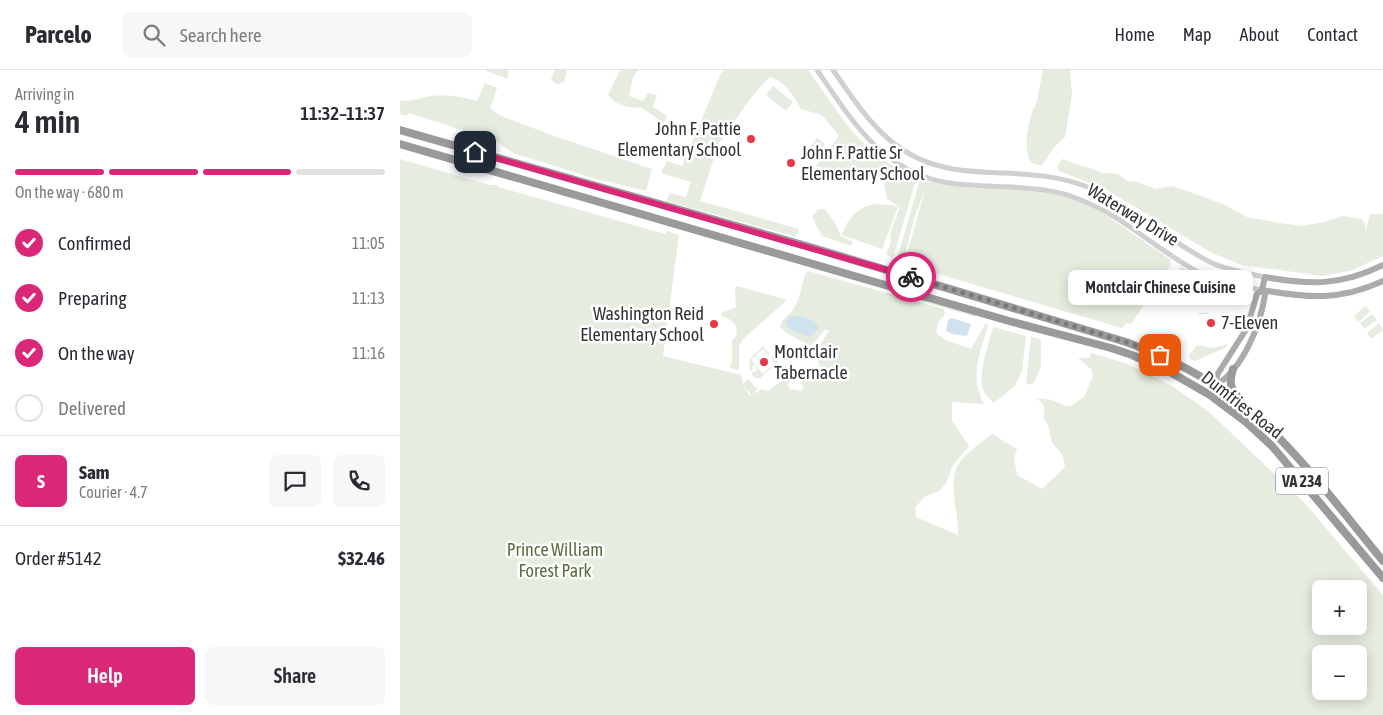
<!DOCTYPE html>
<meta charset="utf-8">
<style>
:root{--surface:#fff;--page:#f7f7f7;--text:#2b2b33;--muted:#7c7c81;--line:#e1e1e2;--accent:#db2777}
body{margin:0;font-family:"Asap Condensed",sans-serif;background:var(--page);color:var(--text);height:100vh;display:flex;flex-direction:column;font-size:19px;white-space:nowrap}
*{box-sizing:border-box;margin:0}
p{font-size:16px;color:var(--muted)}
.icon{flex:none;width:28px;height:28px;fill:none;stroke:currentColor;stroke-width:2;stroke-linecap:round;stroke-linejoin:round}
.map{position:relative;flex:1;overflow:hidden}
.sheet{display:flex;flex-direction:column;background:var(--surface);width:400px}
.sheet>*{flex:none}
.buttons{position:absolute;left:912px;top:510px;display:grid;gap:10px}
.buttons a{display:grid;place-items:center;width:55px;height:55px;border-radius:8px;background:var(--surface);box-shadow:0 2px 12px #0003;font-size:25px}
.pin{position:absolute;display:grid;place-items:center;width:42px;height:42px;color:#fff;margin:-21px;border-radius:10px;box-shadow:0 2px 8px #0006}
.courier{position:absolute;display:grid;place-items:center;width:50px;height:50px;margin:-25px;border:4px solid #db2777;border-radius:50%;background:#fff;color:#222;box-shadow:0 1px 6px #0007}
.bubble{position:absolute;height:35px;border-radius:8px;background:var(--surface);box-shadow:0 2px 12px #0003;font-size:16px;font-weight:600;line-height:35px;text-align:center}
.headline em{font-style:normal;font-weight:600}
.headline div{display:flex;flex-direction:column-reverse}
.headline{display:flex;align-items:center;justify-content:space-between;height:85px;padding:0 15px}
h1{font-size:32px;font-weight:600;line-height:38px}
.bar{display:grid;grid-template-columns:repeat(4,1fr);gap:8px 5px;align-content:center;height:60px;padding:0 15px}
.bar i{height:6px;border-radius:4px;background:var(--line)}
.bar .on{background:var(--accent)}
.bar p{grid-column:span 4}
.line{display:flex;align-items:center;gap:12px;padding:0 15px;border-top:1px solid var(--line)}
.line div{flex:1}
.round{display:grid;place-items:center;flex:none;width:52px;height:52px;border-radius:8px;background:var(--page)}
ol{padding:0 15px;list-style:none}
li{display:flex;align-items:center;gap:15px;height:55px}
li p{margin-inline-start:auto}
li .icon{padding:5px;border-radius:50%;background:var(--accent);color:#fff;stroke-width:4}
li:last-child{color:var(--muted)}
li i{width:28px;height:28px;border:2px solid var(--line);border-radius:50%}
.primary-button{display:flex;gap:10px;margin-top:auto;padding:10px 15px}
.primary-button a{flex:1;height:58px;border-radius:8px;background:var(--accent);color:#fff;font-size:20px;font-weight:600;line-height:58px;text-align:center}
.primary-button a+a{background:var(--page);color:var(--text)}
header{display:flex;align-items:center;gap:30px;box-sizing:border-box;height:70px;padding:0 25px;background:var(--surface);border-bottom:1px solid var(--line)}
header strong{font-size:24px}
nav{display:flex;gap:28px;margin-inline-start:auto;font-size:18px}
.search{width:350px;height:45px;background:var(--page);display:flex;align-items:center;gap:12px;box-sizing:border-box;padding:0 18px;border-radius:8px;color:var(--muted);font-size:19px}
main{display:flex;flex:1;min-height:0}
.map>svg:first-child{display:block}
.green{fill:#e6ecdf;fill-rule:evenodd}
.water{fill:#cfe2ee}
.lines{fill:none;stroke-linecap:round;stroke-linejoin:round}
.stream{stroke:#cfe2ee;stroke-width:1}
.minor{stroke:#d0d0d0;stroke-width:5}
.major{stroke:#ababab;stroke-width:6}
.highway{stroke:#9a9a9a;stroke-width:8}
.done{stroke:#7a7a7a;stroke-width:5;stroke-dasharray:0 9}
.route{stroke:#db2777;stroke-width:6}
.poi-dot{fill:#e63946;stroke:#fff;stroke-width:2}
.labels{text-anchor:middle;stroke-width:5;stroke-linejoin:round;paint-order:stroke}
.shield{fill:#fff;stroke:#707070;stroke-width:1}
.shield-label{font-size:16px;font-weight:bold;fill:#333}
.poi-label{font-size:18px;fill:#333;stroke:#fff;text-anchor:start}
.street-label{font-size:18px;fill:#333;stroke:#fff}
.park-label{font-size:18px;fill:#56703f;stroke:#fff}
</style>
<header>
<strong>Parcelo</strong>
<div class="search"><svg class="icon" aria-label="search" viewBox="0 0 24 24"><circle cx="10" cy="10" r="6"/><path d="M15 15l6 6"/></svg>Search here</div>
<nav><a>Home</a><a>Map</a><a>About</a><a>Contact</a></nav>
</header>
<main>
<section class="sheet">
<div class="headline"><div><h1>4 min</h1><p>Arriving in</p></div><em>11:32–11:37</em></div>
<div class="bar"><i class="on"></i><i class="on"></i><i class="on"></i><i></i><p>On the way · 680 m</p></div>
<ol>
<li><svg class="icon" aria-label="check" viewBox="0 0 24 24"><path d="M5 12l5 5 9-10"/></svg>Confirmed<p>11:05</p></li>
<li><svg class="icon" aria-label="check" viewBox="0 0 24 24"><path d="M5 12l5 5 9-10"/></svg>Preparing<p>11:13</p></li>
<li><svg class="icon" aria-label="check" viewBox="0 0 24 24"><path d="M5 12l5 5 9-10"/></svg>On the way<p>11:16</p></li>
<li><i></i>Delivered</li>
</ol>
<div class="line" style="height:90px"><b class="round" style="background:var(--accent);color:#fff">S</b><div><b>Sam</b><p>Courier · 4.7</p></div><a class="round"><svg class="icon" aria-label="chat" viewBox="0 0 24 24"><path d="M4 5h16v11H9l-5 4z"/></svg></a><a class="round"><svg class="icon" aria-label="phone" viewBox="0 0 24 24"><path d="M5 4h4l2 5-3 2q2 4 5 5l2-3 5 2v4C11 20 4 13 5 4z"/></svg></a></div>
<div class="line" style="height:65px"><div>Order #5142</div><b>$32.46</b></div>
<div class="primary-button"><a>Help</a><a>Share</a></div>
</section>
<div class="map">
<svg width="983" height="645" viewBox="0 0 983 645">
<rect width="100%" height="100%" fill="#fff"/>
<path class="green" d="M 86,0 L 108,0 L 108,9 L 86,1 Z
M 155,0 L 167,0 L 164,13 L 156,14 L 151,9 Z
M 220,0 L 238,0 L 233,7 L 229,26 L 243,31 L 248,23 L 257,25 L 253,37 L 267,46 L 264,53 L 242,38 L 227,37 L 215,32 L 208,25 Z
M 324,0 L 408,0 C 428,27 446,58 470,80 C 484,92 501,100 516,109 L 494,185 L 491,188 L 486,184 L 491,172 L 490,164 L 500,137 L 487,129 L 483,110 L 470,109 L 451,102 L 437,102 L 416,96 L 439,66 L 422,45 L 401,39 C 393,25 386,12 370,7 L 353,25 L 319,73 L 300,131 L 399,159 L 396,167 L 266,131 L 270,123 L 286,127 L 291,112 L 261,103 L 267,91 L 282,96 L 321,3 Z
M 643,0 L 670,0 L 672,24 L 665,67 L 655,76 L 642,95 C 620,98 627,59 631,46 C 632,41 635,36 637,31 C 639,21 641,10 643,0 Z
M 85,13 L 97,18 L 90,38 L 99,45 L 157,67 L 252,99 L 246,121 L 193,108 L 113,83 L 96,71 L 9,43 L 6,46 L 0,44 L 0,30 C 11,33 21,27 32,26 C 48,24 62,27 77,31 Z
M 373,16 L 393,32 L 386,41 L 366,25 Z
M 417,68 L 425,74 L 414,88 L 406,82 Z
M 0,89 L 90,115 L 98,115 L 98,117 L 265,164 L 267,161 L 279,165 L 263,286 L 341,305 L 343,314 L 348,309 L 358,319 L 352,325 L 343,316 L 350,326 L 362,319 L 368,321 L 379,313 L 388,309 L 390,311 L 388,315 L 390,319 L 401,321 L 404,318 L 398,309 L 399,306 L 408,305 L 419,310 L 424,306 C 413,285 417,279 429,261 L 425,259 L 417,270 L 410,276 L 385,262 L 380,257 C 382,248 390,245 394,238 C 400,228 402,215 405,204 L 408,201 L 544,239 L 545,244 L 538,253 L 536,263 L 546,270 L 571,279 L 585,254 L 588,255 C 580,285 569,305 584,334 L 552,332 L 552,351 L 569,376 L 553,395 L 546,413 L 539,421 L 524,427 L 515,438 L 516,447 L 558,465 C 559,446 549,416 556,399 C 563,384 580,374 592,364 L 617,379 L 614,388 L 617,405 L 642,419 L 663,399 L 665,396 L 662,384 L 652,373 L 648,355 L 644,349 L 644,335 L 636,328 L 651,330 L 666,336 L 671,336 L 684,327 L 693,306 L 691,299 L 678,288 L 689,288 L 691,283 L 728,294 L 772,316 L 808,341 L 902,430 L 983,525 L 983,645 L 0,645 ZM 391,246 L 410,267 L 393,261 L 385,255 L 386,250 ZM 921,519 L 959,519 L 959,556 L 921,556 ZM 921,584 L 959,584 L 959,621 L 921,621 Z
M 662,89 C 677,95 691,97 704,104 C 715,101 721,106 729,112 L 735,111 L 756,119 L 773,116 L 823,134 L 847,147 L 879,153 L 902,156 L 924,152 L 943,146 L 961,149 L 965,153 L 966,160 L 970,144 L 983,144 L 983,186 L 950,201 L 922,206 L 842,195 L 812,183 L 705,119 L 659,101 L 657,97 Z
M 520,110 L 542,114 L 633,120 L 653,123 L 672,128 L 700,141 L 771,190 L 770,192 L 772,193 L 731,254 L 726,253 L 722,258 L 504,194 L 525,121 L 515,145 L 504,189 L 500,189 L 498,185 Z
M 475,134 L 491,135 L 498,137 L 482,179 L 442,165 C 447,148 458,137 475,134 Z
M 418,139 L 425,139 L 435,153 L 441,166 L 453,172 L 451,176 L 422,166 L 412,147 Z
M 781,197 L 813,214 L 811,217 L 808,216 L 809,214 L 793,207 L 790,210 L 789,214 L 783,214 L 783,205 L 778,203 Z
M 337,216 L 384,229 L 386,231 L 343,269 L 339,276 L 339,300 L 330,298 C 333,289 332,282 332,273 C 333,267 333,271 336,266 C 340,255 330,248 321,246 L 321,243 L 336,237 L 335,219 Z
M 830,219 L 849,224 L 851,226 L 849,235 L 845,230 L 830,222 Z
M 495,221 L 574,244 L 576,247 L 493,223 Z
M 966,236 L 970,242 L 958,252 L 954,246 Z
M 972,244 L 977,250 L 964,259 L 960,253 Z
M 979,253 L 983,260 L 971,269 L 967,263 Z
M 593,257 L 626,266 L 622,301 L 615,316 L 594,333 C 589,328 584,323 582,317 C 579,300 589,273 593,257 Z
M 631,267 L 640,269 L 641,272 L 641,296 L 634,313 L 629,315 L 626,312 Z
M 828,274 L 825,278 L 795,291 L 790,289 L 789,286 L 797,275 L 813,278 Z
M 363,276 L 370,284 L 369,285 L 363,279 L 351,290 L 363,304 L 375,293 L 371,287 L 372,286 L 378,293 L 360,308 L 354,308 L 359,303 L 354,307 L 351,303 L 358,300 L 354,295 L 352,297 L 353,300 L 350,301 L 349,297 L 351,295 L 349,295 L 350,289 Z"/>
<path class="water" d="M 391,246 C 401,245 414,249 419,258 L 410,267 L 393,261 L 385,255 L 386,250 Z
M 552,248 L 571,254 L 567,266 L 552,264 L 546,261 L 548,250 Z"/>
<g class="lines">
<path class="stream" d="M 798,244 L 808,243"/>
<path class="minor" d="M 417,0 C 451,49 480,99 543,112 C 558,115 573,115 588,116 C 620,118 652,117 681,130 C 725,147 759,182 800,203 C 820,212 841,216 862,220
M 433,0 C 463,43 489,85 544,97 C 563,102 582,102 601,103 C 632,104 661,106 690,118 C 733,137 768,171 810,192 C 827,200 846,203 865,207"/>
<path class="major" d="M 862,220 C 908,228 940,231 983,211
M 815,316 C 843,299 860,256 865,225 L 862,220
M 810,325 L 815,316 L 817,305 L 847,258 L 857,224 L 862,220 L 865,207 C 910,215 941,216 983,195"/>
<path class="highway" d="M 0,60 L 410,177 L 726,272 C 777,290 826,318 866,355 C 909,396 945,445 983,491
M 0,74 L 609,251 L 711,278 L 732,285 L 770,302 L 810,325 L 846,352 L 872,376 L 983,508
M 833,299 C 828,315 831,318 841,331"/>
</g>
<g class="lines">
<path class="done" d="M 511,207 L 726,272 L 760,285"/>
<path class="route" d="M 75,82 L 511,207"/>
</g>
<g class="poi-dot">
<circle cx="351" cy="69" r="5"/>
<circle cx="391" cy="93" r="5"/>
<circle cx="811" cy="253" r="5"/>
<circle cx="314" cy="254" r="5"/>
<circle cx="364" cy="292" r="5"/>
</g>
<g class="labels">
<rect class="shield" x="876" y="397.5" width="52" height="27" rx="4"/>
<g class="shield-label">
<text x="902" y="417">VA 234</text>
</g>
<g class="poi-label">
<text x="341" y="65" text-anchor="end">John F. Pattie<tspan x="341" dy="21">Elementary School</tspan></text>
<text x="401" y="89">John F. Pattie Sr<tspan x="401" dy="21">Elementary School</tspan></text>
<text x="304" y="250" text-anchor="end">Washington Reid<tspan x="304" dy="21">Elementary School</tspan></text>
<text x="821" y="259">7-Eleven</text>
<text x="374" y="288">Montclair<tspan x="374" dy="21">Tabernacle</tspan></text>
</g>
<g class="street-label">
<text transform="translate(733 145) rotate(31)" y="6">Waterway Drive</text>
<text transform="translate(842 335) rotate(38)" y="6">Dumfries Road</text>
</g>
<g class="park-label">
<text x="155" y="486">Prince William<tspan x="155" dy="21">Forest Park</tspan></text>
</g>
</g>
</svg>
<div class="buttons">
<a>+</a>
<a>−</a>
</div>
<div class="pin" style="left:760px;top:285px;background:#ea580c"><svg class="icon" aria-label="bag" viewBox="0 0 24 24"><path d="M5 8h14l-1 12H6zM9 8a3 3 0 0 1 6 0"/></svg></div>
<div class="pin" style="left:75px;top:82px;background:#1f2937"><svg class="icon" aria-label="home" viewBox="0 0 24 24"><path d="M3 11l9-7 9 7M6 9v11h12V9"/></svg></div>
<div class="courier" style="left:511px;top:207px"><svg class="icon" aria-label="bike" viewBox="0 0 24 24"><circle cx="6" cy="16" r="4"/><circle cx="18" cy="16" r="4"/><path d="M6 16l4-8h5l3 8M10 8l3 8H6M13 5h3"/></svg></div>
<div class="bubble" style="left:668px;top:200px;width:185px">Montclair Chinese Cuisine</div>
</div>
</main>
